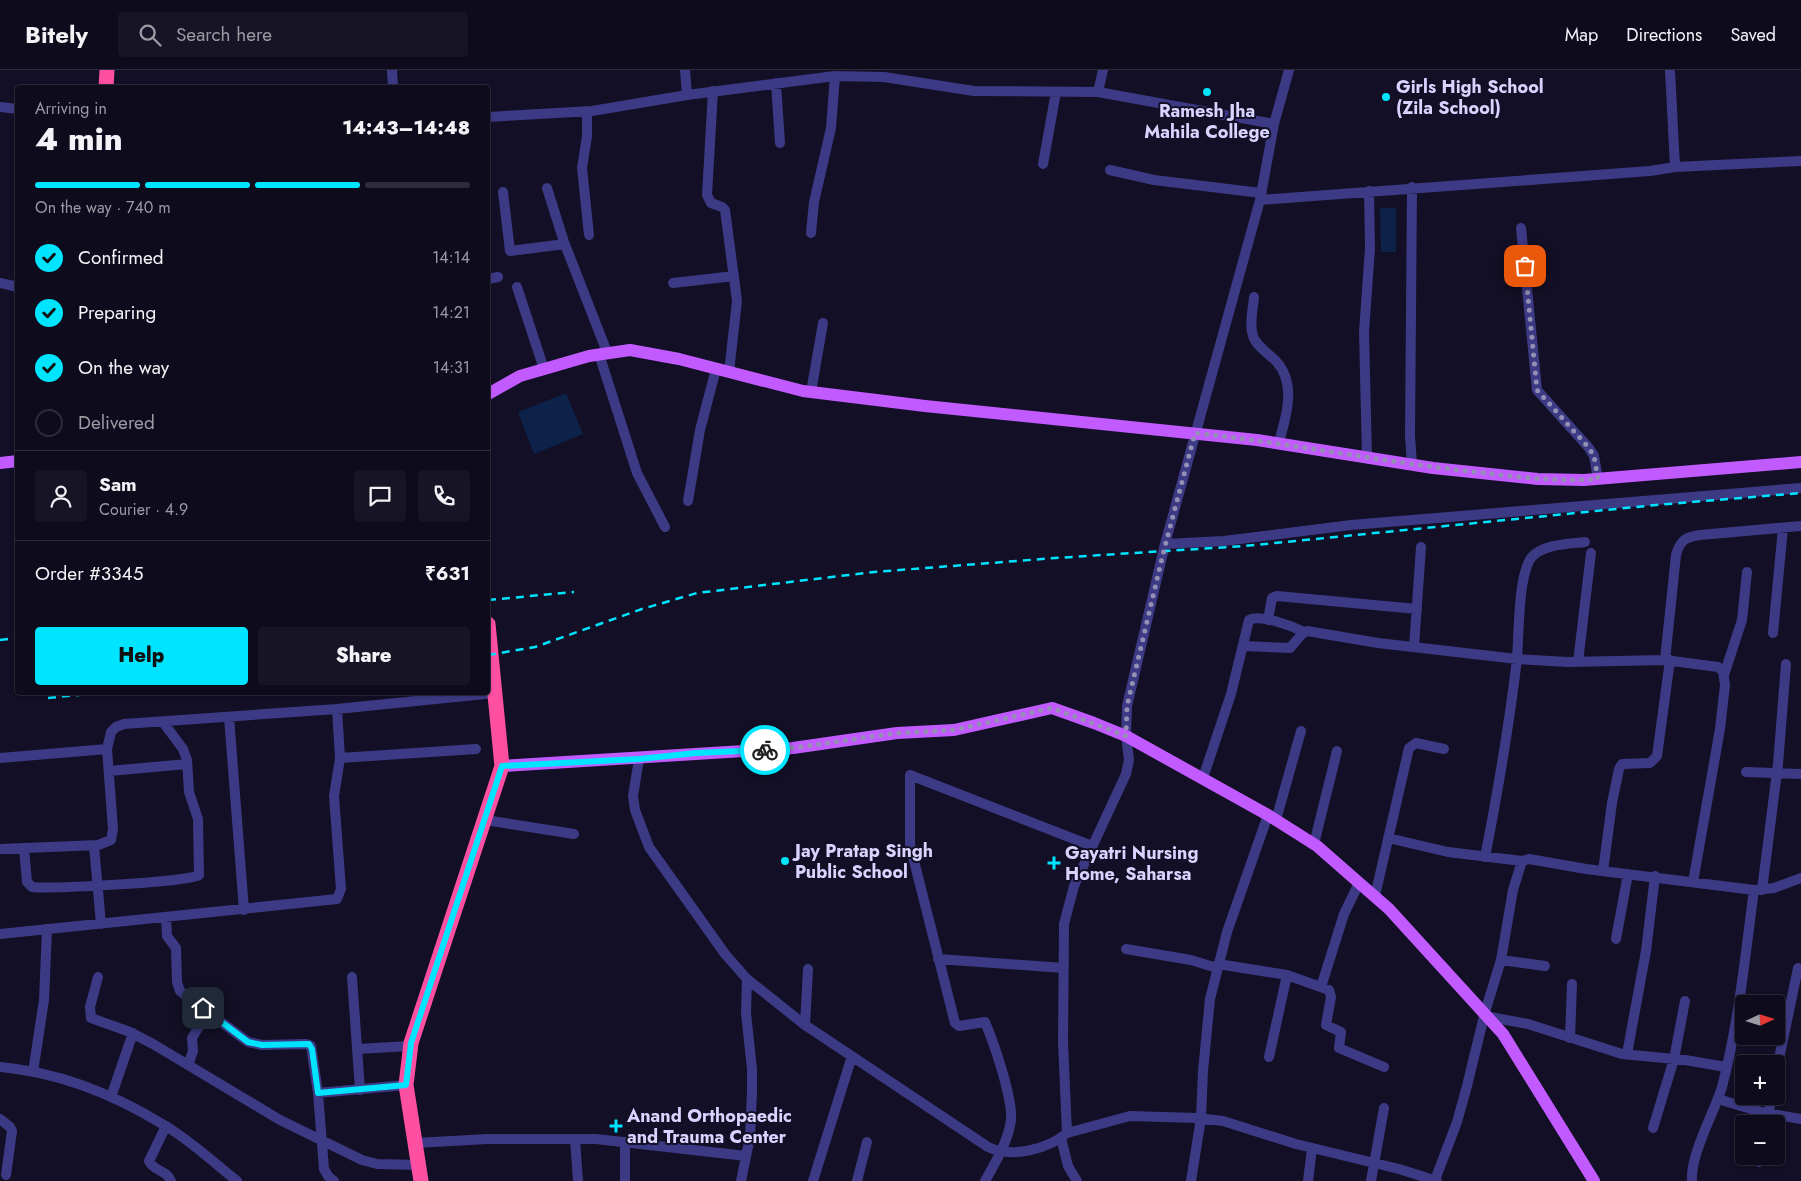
<!DOCTYPE html>
<meta charset="utf-8">
<style>
:root{--surface:#0e0b1c;--page:#171425;--text:#f1f3f6;--muted:#9b9ba3;--line:#2e2b3b;--accent:#00e5ff}
body{margin:0;font-family:Jost,sans-serif;background:var(--page);color:var(--text);height:100vh;display:flex;flex-direction:column;font-size:19px;white-space:nowrap}
*{box-sizing:border-box;margin:0}
p{font-size:16px;color:var(--muted)}
.icon{flex:none;width:28px;height:28px;fill:none;stroke:currentColor;stroke-width:2;stroke-linecap:round;stroke-linejoin:round}
.map{position:relative;flex:1;overflow:hidden}
.sheet{position:absolute;left:15px;top:15px;width:475px;height:610px;display:flex;flex-direction:column;background:var(--surface);border-radius:5px;box-shadow:0 1px 4px #0004,0 0 0 1px var(--line)}
.sheet>*{flex:none}
.needle{width:32px;rotate:86deg}
.buttons{position:absolute;left:1735px;top:925px;display:grid;gap:10px}
.buttons a{display:grid;place-items:center;width:50px;height:50px;border-radius:5px;background:var(--surface);box-shadow:0 1px 4px #0004,0 0 0 1px var(--line);font-size:25px}
.pin{position:absolute;display:grid;place-items:center;width:42px;height:42px;color:#fff;margin:-21px;border-radius:10px;box-shadow:0 2px 8px #0006}
.courier{position:absolute;display:grid;place-items:center;width:50px;height:50px;margin:-25px;border:4px solid #00e5ff;border-radius:50%;background:#fff;color:#222;box-shadow:0 1px 6px #0007}
.summary em{font-style:normal;font-weight:800}
.summary div{display:flex;flex-direction:column-reverse}
.summary{display:flex;align-items:center;justify-content:space-between;height:85px;padding:0 20px}
h1{font-size:32px;font-weight:800;line-height:38px}
.bar{display:grid;grid-template-columns:repeat(4,1fr);gap:8px 5px;align-content:center;height:60px;padding:0 20px}
.bar i{height:6px;border-radius:4px;background:var(--line)}
.bar .current{background:var(--accent)}
.bar p{grid-column:span 4}
.line{display:flex;align-items:center;gap:12px;padding:0 20px;border-top:1px solid var(--line)}
.line div{flex:1}
.round{display:grid;place-items:center;flex:none;width:52px;height:52px;border-radius:5px;background:var(--page)}
ol{padding:0 20px;list-style:none}
li{display:flex;align-items:center;gap:15px;height:55px}
li p{margin-inline-start:auto}
li .icon{padding:5px;border-radius:50%;background:var(--accent);color:#111;stroke-width:4}
li:last-child{color:var(--muted)}
li i{width:28px;height:28px;border:2px solid var(--line);border-radius:50%}
.cta{display:flex;gap:10px;margin-top:auto;padding:10px 20px}
.cta a{flex:1;height:58px;border-radius:5px;background:var(--accent);color:#111;font-size:20px;font-weight:800;line-height:58px;text-align:center}
.cta a+a{background:var(--page);color:var(--text)}
header{display:flex;align-items:center;gap:30px;box-sizing:border-box;height:70px;padding:0 25px;background:var(--surface);border-bottom:1px solid var(--line)}
header strong{font-size:24px}
nav{display:flex;gap:28px;margin-inline-start:auto;font-size:18px}
.search{width:350px;height:45px;background:var(--page);display:flex;align-items:center;gap:12px;box-sizing:border-box;padding:0 18px;border-radius:5px;color:var(--muted);font-size:19px}
.map>svg:first-child{display:block}
.water{fill:#0c2248}
.lines{fill:none;stroke-linecap:round;stroke-linejoin:round}
.minor{stroke:#3d3a85;stroke-width:10}
.major{stroke:#c25bff;stroke-width:12}
.highway{stroke:#ff4fa3;stroke-width:15}
.rail{stroke:#00e5ff;stroke-width:2.5;stroke-dasharray:8 6;stroke-linecap:butt}
.done{stroke:#948fb3;stroke-width:5;stroke-dasharray:0 9}
.route{stroke:#00e5ff;stroke-width:6}
.poi-dot{fill:#00e5ff;stroke:#130f26;stroke-width:2}
.labels{text-anchor:middle;stroke-width:4;stroke-linejoin:round;paint-order:stroke}
.poi-label{font-size:18px;font-weight:bold;fill:#d9d4ff;stroke:#130f26;text-anchor:start}
</style>
<header>
<strong>Bitely</strong>
<div class="search"><svg class="icon" aria-label="search" viewBox="0 0 24 24"><circle cx="10" cy="10" r="6"/><path d="M15 15l6 6"/></svg>Search here</div>
<nav><a>Map</a><a>Directions</a><a>Saved</a></nav>
</header>
<div class="map">
<svg width="1801" height="1111" viewBox="0 0 1801 1111">
<rect width="100%" height="100%" fill="#130f26"/>
<path class="water" d="M 1380,138 L 1396,138 L 1396,182 L 1381,182 Z
M 566,323 L 583,364 L 534,384 L 518,342 Z"/>
<g class="lines">
<path class="minor" d="M 392,0 L 393,18
M 685,0 L 687,25
M 1670,0 L 1675,97
M 776,13 L 780,73
M 713,21 L 707,125 L 711,133 L 722,137 L 725,140 L 737,231 L 729,302
M 1098,22 L 1103,0
M 0,37 L 18,39
M 587,41 L 587,66 L 582,98 L 589,165
M 488,47 L 592,41 L 687,25 L 835,6 L 884,7 L 974,21 L 1098,22 L 1274,54
M 1043,94 L 1056,22
M 1110,100 L 1154,110 L 1261,123
M 1412,117 L 1410,366 L 1412,394
M 547,118 L 564,172 L 607,282
M 503,122 L 510,181 L 565,174
M 1260,130 L 1650,101 L 1675,97 L 1801,91
M 1521,158 L 1537,320 L 1589,378 L 1594,386 L 1598,409
M 811,163 L 814,132 L 831,58 L 835,6
M 488,209 L 498,207
M 0,213 L 18,217
M 673,213 L 734,206
M 517,217 L 544,299
M 1254,227 C 1253,239 1249,255 1253,266 C 1256,276 1269,284 1276,291 C 1297,314 1286,347 1279,372
M 599,284 L 637,403 L 665,457
M 811,322 L 823,253
M 1367,387 L 1364,262 L 1370,178 L 1369,121
M 688,431 L 700,360 L 716,299
M 1165,474 L 1224,471 L 1351,455 L 1801,418
M 1268,550 L 1272,528 L 1277,526 L 1417,539
M 1773,563 L 1783,458
M 1244,576 L 1290,578 L 1302,564 L 1307,561 L 1378,573 L 1517,589 L 1568,592 L 1665,590 L 1718,597 L 1723,601 L 1725,615 L 1720,659 L 1693,812
M 1414,577 L 1421,477
M 1665,590 L 1676,485 C 1680,470 1686,467 1700,465 L 1801,456
M 1578,592 L 1591,483
M 1724,605 L 1742,550 L 1747,502
M 229,647 L 244,840
M 0,688 L 107,679
M 340,688 L 476,679
M 639,689 L 633,726 L 635,740 L 649,777 L 725,884 L 747,909 L 805,955 L 988,1077 C 1011,1088 1047,1080 1067,1063 L 1063,972 L 1064,854 L 1074,816 L 1126,704 L 1129,690 L 1126,666 L 1127,636 L 1165,474 L 1260,130 L 1274,54 L 1289,0
M 109,701 L 187,694
M 1746,702 L 1801,704
M 1203,708 L 1231,624 L 1249,550 C 1261,544 1292,556 1304,562
M 485,750 L 574,764
M 1276,750 L 1301,661
M 1388,768 L 1448,782 L 1522,791
M 1314,774 L 1337,681
M 94,776 L 101,854
M 24,778 L 27,812 L 32,817 C 51,819 190,812 199,805 L 198,749 L 189,722 L 187,690 L 183,679 L 163,652
M 0,779 L 98,775 L 111,770 L 113,759 L 107,679 L 111,662 L 116,657 L 124,654 L 337,639 L 495,623
M 1485,787 C 1498,721 1509,656 1517,589 C 1519,564 1518,507 1531,488 C 1542,474 1569,474 1585,472
M 1603,801 L 1612,733 L 1619,699 L 1622,694 L 1650,693 L 1657,686 L 1670,590
M 1762,820 L 1778,694 L 1786,594
M 1375,826 L 1409,678 L 1416,673 L 1444,679
M 166,848 L 167,866 L 176,878 L 177,912 L 180,921 L 248,972 L 262,975 L 306,974 L 311,976 L 318,1023 L 324,1099 L 328,1106 L 334,1111
M 0,864 L 337,829 L 341,819 L 334,726 L 340,688 L 337,639
M 1616,869 L 1628,804
M 1126,879 L 1191,890 L 1217,898
M 938,889 L 1064,898
M 1501,890 L 1545,896
M 1218,894 L 1287,905 L 1329,920 L 1331,927 L 1326,955 L 1341,962 L 1339,978 L 1384,997
M 98,907 L 90,937 L 91,948 L 130,962 L 153,974 L 280,1050 L 362,1090 L 377,1094 L 418,1095
M 352,907 L 360,1020
M 1321,917 L 1344,844 L 1359,813
M 1490,947 L 1528,954 L 1622,984 L 1685,990 L 1726,997
M 805,955 L 808,899
M 1570,968 L 1572,914
M 357,979 L 410,976
M 1627,984 L 1646,881 L 1655,806
M 1269,987 L 1287,905
M 188,995 L 193,981 L 192,968 L 208,942
M 0,997 C 58,1002 115,1025 164,1055 C 190,1070 213,1092 237,1111
M 33,1002 L 44,930 L 47,859
M 1776,1003 L 1798,898
M 318,1023 L 406,1015
M 111,1027 L 133,963
M 1718,1029 L 1761,1042 L 1801,1049
M 0,1049 L 10,1057 L 12,1061 L 6,1105
M 1766,1054 L 1772,1026
M 166,1056 L 149,1091 C 153,1101 167,1100 171,1111
M 1653,1058 L 1674,989 L 1685,931
M 1067,1063 L 1130,1046 L 1197,1048 L 1223,1051 L 1296,1074 L 1399,1099 L 1437,1111
M 1061,1068 L 1068,1096 L 1077,1111
M 575,1069 L 578,1111
M 415,1073 L 488,1069 L 596,1069 L 746,1086
M 1759,1092 L 1760,1086
M 1435,1110 L 1457,1052 L 1467,1016 L 1485,942 L 1501,890 L 1513,820 L 1522,791 L 1529,789 L 1586,799 L 1754,820 L 1774,818 L 1801,808
M 625,1111 L 625,1072
M 741,1111 L 750,1067 L 752,1022 L 752,999 L 746,943 L 747,909
M 813,1111 L 852,986
M 857,1111 L 867,1072
M 985,1111 C 995,1093 1008,1072 1011,1050 C 1013,1029 994,973 985,952 L 959,956 L 955,953 L 910,775 L 910,705 L 1092,776
M 1191,1111 L 1201,1048 L 1203,1001 L 1210,929 L 1227,862 L 1268,745
M 1308,1111 L 1312,1078
M 1371,1111 L 1384,1038
M 1692,1111 C 1690,1085 1714,1043 1722,1017 C 1739,952 1745,886 1754,820"/>
<path class="major" d="M 488,324 L 520,306 L 589,286 L 630,280 L 679,289 L 803,321 L 925,336 L 1257,370 L 1433,398 L 1538,409 L 1584,410 L 1801,392
M 0,393 L 18,391
M 502,696 L 793,678 L 897,663 L 954,660 L 1052,638 L 1094,653 L 1126,666 L 1268,745 L 1317,776 L 1389,839 L 1503,964 L 1594,1111"/>
<path class="highway" d="M 106,18 L 107,0
M 421,1111 L 406,1015 L 411,973 L 502,696 L 488,554"/>
<path class="rail" d="M 488,530 L 574,522
M 0,570 L 18,568
M 488,585 L 535,577 L 642,539 L 697,523 L 874,502 L 1055,488 L 1245,476 L 1656,435 L 1801,423
M 48,628 L 109,622"/>
</g>
<g class="lines">
<path class="done" d="M 765,680 L 793,678 L 897,663 L 954,660 L 1052,638 L 1126,666 L 1127,636 L 1164,480 L 1195,363 C 1289,373 1382,392 1477,402 C 1517,407 1557,412 1598,409 L 1594,386 L 1589,378 L 1537,320 L 1525,196"/>
<path class="route" d="M 203,938 L 248,972 L 262,975 L 309,974 L 312,979 L 318,1023 L 406,1015 L 411,973 L 502,696 L 639,689 L 696,683 L 765,680"/>
</g>
<g class="poi-dot">
<circle cx="1207" cy="22" r="5"/>
<circle cx="1386" cy="27" r="5"/>
<circle cx="785" cy="791" r="5"/>
<path d="M1051.5 785.5h5v5h5v5h-5v5h-5v-5h-5v-5h5z"/>
<path d="M613.5 1048.5h5v5h5v5h-5v5h-5v-5h-5v-5h5z"/>
</g>
<g class="labels">
<g class="poi-label">
<text x="1396" y="23">Girls High School<tspan x="1396" dy="21">(Zila School)</tspan></text>
<text x="1207" y="47" text-anchor="middle">Ramesh Jha<tspan x="1207" dy="21">Mahila College</tspan></text>
<text x="795" y="787">Jay Pratap Singh<tspan x="795" dy="21">Public School</tspan></text>
<text x="1065" y="789">Gayatri Nursing<tspan x="1065" dy="21">Home, Saharsa</tspan></text>
<text x="627" y="1052">Anand Orthopaedic<tspan x="627" dy="21">and Trauma Center</tspan></text>
</g>
</g>
</svg>
<div class="buttons">
<a><svg class="needle" viewBox="-14 -14 28 28"><path d="M0-13l5 13h-10z" fill="#e53935"/><path d="M0 13l5-13h-10z" fill="#9b9ba3"/></svg></a>
<a>+</a>
<a>−</a>
</div>
<div class="pin" style="left:1525px;top:196px;background:#ea580c"><svg class="icon" aria-label="bag" viewBox="0 0 24 24"><path d="M5 8h14l-1 12H6zM9 8a3 3 0 0 1 6 0"/></svg></div>
<div class="pin" style="left:203px;top:938px;background:#1f2937"><svg class="icon" aria-label="home" viewBox="0 0 24 24"><path d="M3 11l9-7 9 7M6 9v11h12V9"/></svg></div>
<div class="courier" style="left:765px;top:680px"><svg class="icon" aria-label="bike" viewBox="0 0 24 24"><circle cx="6" cy="16" r="4"/><circle cx="18" cy="16" r="4"/><path d="M6 16l4-8h5l3 8M10 8l3 8H6M13 5h3"/></svg></div>
<section class="sheet">
<div class="summary"><div><h1>4 min</h1><p>Arriving in</p></div><em>14:43–14:48</em></div>
<div class="bar"><i class="current"></i><i class="current"></i><i class="current"></i><i></i><p>On the way · 740 m</p></div>
<ol>
<li><svg class="icon" aria-label="check" viewBox="0 0 24 24"><path d="M5 12l5 5 9-10"/></svg>Confirmed<p>14:14</p></li>
<li><svg class="icon" aria-label="check" viewBox="0 0 24 24"><path d="M5 12l5 5 9-10"/></svg>Preparing<p>14:21</p></li>
<li><svg class="icon" aria-label="check" viewBox="0 0 24 24"><path d="M5 12l5 5 9-10"/></svg>On the way<p>14:31</p></li>
<li><i></i>Delivered</li>
</ol>
<div class="line" style="height:90px"><a class="round"><svg class="icon" aria-label="person" viewBox="0 0 24 24"><circle cx="12" cy="8" r="4"/><path d="M4 21q1-7 8-7t8 7"/></svg></a><div><b>Sam</b><p>Courier · 4.9</p></div><a class="round"><svg class="icon" aria-label="chat" viewBox="0 0 24 24"><path d="M4 5h16v11H9l-5 4z"/></svg></a><a class="round"><svg class="icon" aria-label="phone" viewBox="0 0 24 24"><path d="M5 4h4l2 5-3 2q2 4 5 5l2-3 5 2v4C11 20 4 13 5 4z"/></svg></a></div>
<div class="line" style="height:65px"><div>Order #3345</div><b>₹631</b></div>
<div class="cta"><a>Help</a><a>Share</a></div>
</section>
</div>
